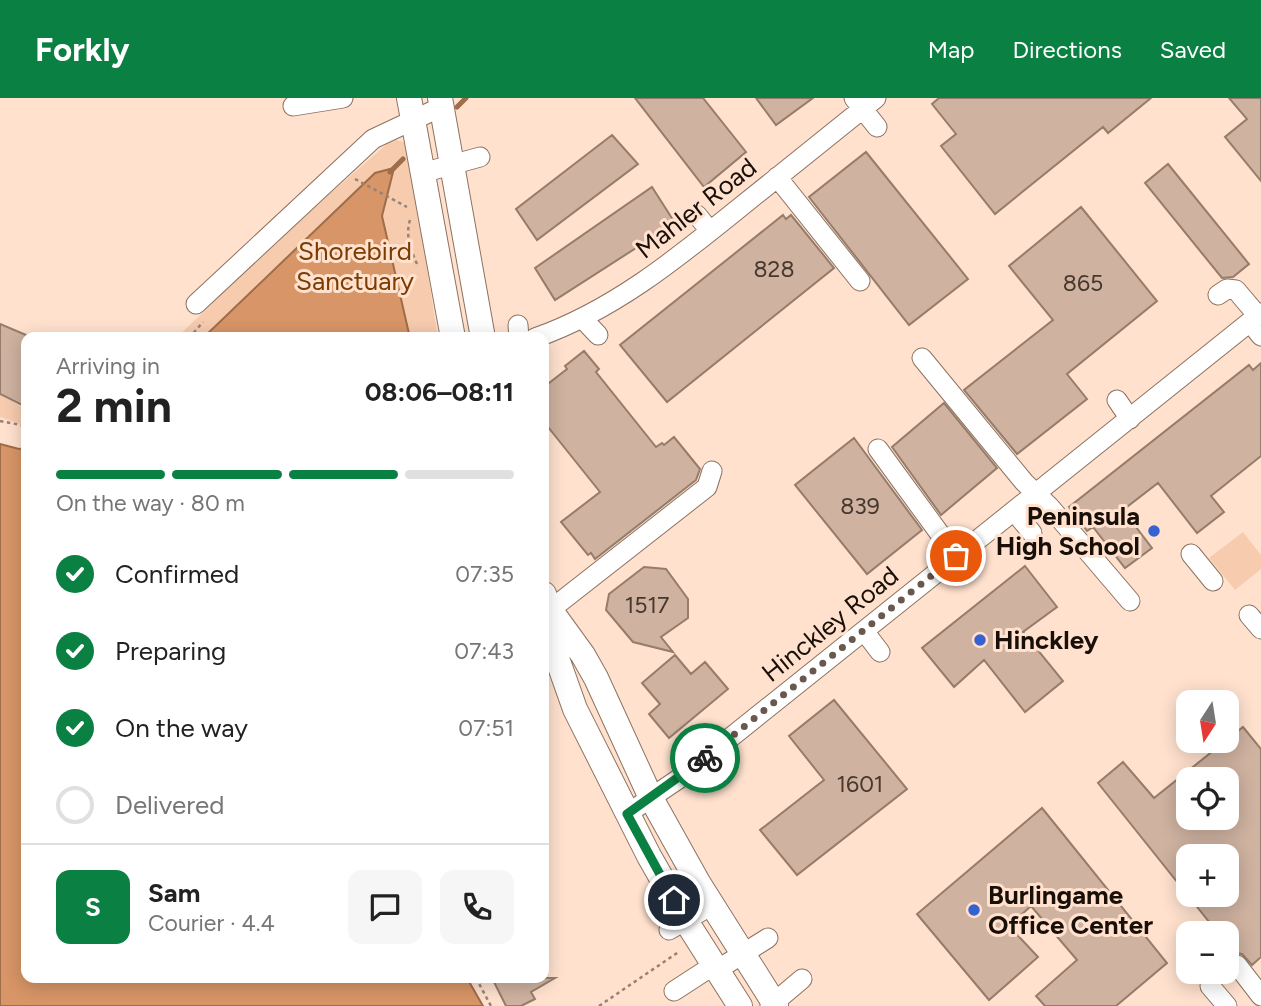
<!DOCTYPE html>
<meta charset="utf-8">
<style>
:root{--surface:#fff;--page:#f6f6f6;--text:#222;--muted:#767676;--line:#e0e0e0;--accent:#0b8043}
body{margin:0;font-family:Figtree,sans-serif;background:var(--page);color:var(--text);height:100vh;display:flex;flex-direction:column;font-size:26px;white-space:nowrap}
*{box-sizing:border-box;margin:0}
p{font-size:23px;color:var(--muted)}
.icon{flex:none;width:38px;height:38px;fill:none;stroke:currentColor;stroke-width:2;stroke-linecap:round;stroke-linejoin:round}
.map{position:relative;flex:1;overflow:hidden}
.side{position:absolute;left:21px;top:234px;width:528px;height:651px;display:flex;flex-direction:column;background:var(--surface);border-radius:14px;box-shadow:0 4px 18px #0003}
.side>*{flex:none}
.needle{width:46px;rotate:192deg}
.tools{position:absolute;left:1176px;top:592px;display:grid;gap:14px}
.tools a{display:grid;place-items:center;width:63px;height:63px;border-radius:14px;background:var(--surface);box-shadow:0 4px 18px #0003;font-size:35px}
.pin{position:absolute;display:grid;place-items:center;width:60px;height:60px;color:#fff;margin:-30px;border:4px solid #fff;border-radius:50%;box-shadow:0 2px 7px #0007}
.courier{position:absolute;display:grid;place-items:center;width:70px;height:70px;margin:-35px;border:5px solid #0b8043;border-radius:50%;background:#fff;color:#222;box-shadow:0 2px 9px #0007}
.overview em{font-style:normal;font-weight:700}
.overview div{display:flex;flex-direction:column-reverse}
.overview{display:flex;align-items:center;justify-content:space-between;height:119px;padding:0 35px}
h1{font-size:46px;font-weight:700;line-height:52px}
.bar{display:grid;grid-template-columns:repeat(4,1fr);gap:10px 7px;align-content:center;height:84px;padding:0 35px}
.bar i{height:9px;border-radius:5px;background:var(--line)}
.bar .active{background:var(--accent)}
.bar p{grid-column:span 4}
.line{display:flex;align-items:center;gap:18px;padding:0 35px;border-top:2px solid var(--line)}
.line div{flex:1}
.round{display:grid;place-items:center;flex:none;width:74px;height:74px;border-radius:14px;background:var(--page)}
ol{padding:0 35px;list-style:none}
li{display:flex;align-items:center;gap:21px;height:77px}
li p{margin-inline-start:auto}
li .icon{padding:7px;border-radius:50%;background:var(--accent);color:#fff;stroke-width:4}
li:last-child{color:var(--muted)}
li i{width:38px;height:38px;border:4px solid var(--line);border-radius:50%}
header{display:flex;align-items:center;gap:42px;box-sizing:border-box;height:98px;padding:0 35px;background:var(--accent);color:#fff}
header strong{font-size:33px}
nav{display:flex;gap:38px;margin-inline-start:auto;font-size:24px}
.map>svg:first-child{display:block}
.green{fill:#f7cbae}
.water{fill:#d89567;stroke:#9e6d4a;stroke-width:2}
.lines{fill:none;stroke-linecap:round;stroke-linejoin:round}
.stream{stroke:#9e6d4a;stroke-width:5}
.building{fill:#cfb2a0;stroke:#967c6b;stroke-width:2;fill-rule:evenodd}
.minor-casing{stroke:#8c7260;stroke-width:21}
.major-casing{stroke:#8c7260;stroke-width:26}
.path{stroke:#978375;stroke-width:2.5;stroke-dasharray:3.5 3.5;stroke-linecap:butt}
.minor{stroke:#fff;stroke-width:19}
.major{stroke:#fff;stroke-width:24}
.done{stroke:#69584d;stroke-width:7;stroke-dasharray:0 12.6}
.route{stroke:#0b8043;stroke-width:9}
.poi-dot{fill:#3661d1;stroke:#ffe1ce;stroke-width:2.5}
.labels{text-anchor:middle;stroke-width:6;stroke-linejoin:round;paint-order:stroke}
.number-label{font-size:23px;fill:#46382e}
.street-label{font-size:26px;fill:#180f08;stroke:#ffe1ce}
.park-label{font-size:26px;fill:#7a3c02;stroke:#ffe1ce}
.poi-label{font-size:26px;font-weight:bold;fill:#180f08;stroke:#ffe1ce;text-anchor:start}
</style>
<header>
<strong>Forkly</strong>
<nav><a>Map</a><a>Directions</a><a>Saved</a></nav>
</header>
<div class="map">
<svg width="1261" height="908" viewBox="0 0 1261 908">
<rect width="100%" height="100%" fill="#ffe1ce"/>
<path class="green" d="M 396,42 L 407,45 L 438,240 L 176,240 L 211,207 L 217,194 L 387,46 Z
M 0,297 L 26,311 L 26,328 L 0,319 Z
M 1243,434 L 1261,457 L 1261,471 L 1235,492 L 1209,460 Z"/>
<path class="water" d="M 394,70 L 382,118 L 410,240 L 203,240 L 375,75 Z
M 0,346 L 19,351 L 26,350 L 26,880 L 467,880 L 483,908 L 0,908 Z"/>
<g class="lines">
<path class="stream" d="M 457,9 L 466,0
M 390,74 L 403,61"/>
</g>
<path class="building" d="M 635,0 L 703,0 L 746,54 L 704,89 Z
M 756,0 L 813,0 L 776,27 Z
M 939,0 L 1151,0 L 1108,35 L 1103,29 L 995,116 L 941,48 L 956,36 L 932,6 Z
M 1229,0 L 1261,0 L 1261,83 L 1225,39 L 1247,21 Z
M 612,37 L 638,66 L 537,142 L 516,111 Z
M 866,54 L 968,181 L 909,227 L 809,99 Z
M 1168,66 L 1249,166 L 1233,179 L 1222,180 L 1145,85 Z
M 652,89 L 675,125 L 555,202 L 535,170 Z
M 1081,109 L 1157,203 L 1067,276 L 1087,301 L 1017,356 L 964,292 L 1053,222 L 1009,168 Z
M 783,117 L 786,121 L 791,117 L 834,170 L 667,304 L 620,247 Z
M 0,226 L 26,237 L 26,309 L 0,296 Z
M 584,253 L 599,271 L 596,274 L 656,349 L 662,345 L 664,347 L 674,339 L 700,371 L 696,382 L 595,461 L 591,455 L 588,457 L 561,424 L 600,394 L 544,324 L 544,289 L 567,271 L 565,268 Z
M 1261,265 L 1261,358 L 1211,398 L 1224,414 L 1197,435 L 1158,385 L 1123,412 L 1152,450 L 1125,470 L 1093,429 L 1087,433 L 1069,409 L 1249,267 L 1253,272 Z
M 944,305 L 997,370 L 941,417 L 892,349 Z
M 854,340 L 922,432 L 867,476 L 795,387 Z
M 1025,468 L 1057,509 L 1023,534 L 1063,583 L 1025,614 L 984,562 L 954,589 L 922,550 Z
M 644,469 L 666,471 L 688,501 L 688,520 L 661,539 L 673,554 L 633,544 L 606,512 L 609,496 Z
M 675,557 L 691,576 L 705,564 L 728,591 L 669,640 L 649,616 L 660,606 L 642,585 Z
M 834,602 L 907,691 L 797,777 L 760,732 L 824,682 L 789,638 Z
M 1243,629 L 1261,651 L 1261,859 L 1252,867 L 1242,856 L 1234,855 L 1227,846 L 1227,835 L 1218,835 L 1098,685 L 1123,664 L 1154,700 ZM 1188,681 L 1227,681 L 1227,719 L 1188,719 ZM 1188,758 L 1227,758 L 1227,796 L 1188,796 Z
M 1042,710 L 1167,865 L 1116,908 L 1045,908 L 1036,898 L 1077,862 L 1031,808 L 1009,828 L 1038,859 L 989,902 L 917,816 Z
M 492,880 L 555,880 L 531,894 L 535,901 L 521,908 L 506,908 Z"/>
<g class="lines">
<defs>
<path id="minor" d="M 854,0 L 877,29
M 293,8 L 343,0
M 422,75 L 480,59
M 777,79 L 860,183
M 697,117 L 710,133
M 1218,197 L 1227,191 L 1236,192 L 1258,218
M 196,206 L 373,41 L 441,9
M 582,220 L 598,237
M 1250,224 L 1261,238
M 518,227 L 519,240
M 535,240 C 612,213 675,162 738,111 C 784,74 830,37 876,0
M 922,260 L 1024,384 L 1049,408 L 1130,503
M 1117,302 L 1130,321
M 878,351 L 956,458
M 1014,413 L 1032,435
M 1191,456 L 1213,483
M 544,514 L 550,512 L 707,389 L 712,373
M 1249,517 L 1261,531
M 864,533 L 880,554
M 627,716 L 680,680 L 1261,215
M 669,832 L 712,807
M 1237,867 L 1261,898
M 717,872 L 768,840
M 1210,888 L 1227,908
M 674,893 L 714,867
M 770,908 L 802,881"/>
<path id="major" d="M 409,0 L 453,240
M 440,0 L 483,240
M 544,496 L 550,512 L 558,563 L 575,611 L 649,758 L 686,823 L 740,908
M 554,517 L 583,557 L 596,580 L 651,700 L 699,786 L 776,908"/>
</defs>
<use href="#minor" class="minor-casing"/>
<use href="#major" class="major-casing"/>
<path class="path" d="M 355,81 L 407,109
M 410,122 C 405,138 411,152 417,166
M 189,240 L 203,224
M 0,323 L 26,328
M 476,880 L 491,908
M 599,908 L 680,853"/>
<use href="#minor" class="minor"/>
<use href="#major" class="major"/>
</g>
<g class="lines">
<path class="done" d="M 705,660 L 956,458"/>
<path class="route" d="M 674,802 L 627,716 L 705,660"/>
</g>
<g class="poi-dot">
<circle cx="1154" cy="433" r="7"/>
<circle cx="980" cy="542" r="7"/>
<circle cx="974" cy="812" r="7"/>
</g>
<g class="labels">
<g class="number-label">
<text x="774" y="179">828</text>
<text x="1083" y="193">865</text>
<text x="860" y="416">839</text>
<text x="647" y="515">1517</text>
<text x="860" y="694">1601</text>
</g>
<g class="street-label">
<text transform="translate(696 110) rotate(-38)" y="9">Mahler Road</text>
<text transform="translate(830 526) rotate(-39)" y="9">Hinckley Road</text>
</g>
<g class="park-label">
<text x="355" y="162">Shorebird<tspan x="355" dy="30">Sanctuary</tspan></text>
</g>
<g class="poi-label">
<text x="1140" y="427" text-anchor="end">Peninsula<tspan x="1140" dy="30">High School</tspan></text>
<text x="994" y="551">Hinckley</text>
<text x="988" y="806">Burlingame<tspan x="988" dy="30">Office Center</tspan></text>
</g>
</g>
</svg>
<div class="tools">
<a><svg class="needle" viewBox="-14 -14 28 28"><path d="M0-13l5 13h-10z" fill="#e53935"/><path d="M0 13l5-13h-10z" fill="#767676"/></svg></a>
<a><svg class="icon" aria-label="locate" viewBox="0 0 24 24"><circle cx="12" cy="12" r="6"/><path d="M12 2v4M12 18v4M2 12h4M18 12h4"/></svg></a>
<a>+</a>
<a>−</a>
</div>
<div class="pin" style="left:956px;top:458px;background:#ea580c"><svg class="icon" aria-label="bag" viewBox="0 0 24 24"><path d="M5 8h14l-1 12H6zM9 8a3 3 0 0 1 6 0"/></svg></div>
<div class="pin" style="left:674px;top:802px;background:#1f2937"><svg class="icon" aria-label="home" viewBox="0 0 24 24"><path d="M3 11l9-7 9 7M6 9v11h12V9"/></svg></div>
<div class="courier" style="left:705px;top:660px"><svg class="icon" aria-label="bike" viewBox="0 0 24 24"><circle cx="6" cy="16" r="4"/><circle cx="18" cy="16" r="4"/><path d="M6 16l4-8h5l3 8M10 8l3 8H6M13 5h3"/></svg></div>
<section class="side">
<div class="overview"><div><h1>2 min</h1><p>Arriving in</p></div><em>08:06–08:11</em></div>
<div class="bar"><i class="active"></i><i class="active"></i><i class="active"></i><i></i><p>On the way · 80 m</p></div>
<ol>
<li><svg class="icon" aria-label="check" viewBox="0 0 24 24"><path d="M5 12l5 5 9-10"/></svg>Confirmed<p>07:35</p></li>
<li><svg class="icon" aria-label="check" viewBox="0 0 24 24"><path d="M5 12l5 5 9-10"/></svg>Preparing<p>07:43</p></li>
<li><svg class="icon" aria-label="check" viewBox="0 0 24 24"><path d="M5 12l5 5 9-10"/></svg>On the way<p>07:51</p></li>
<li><i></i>Delivered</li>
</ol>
<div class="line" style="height:126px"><b class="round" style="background:var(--accent);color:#fff">S</b><div><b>Sam</b><p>Courier · 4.4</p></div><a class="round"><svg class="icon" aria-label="chat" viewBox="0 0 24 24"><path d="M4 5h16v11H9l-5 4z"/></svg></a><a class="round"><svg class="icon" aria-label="phone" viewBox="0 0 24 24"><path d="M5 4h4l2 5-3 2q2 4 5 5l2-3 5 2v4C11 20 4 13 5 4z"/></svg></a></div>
</section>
</div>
